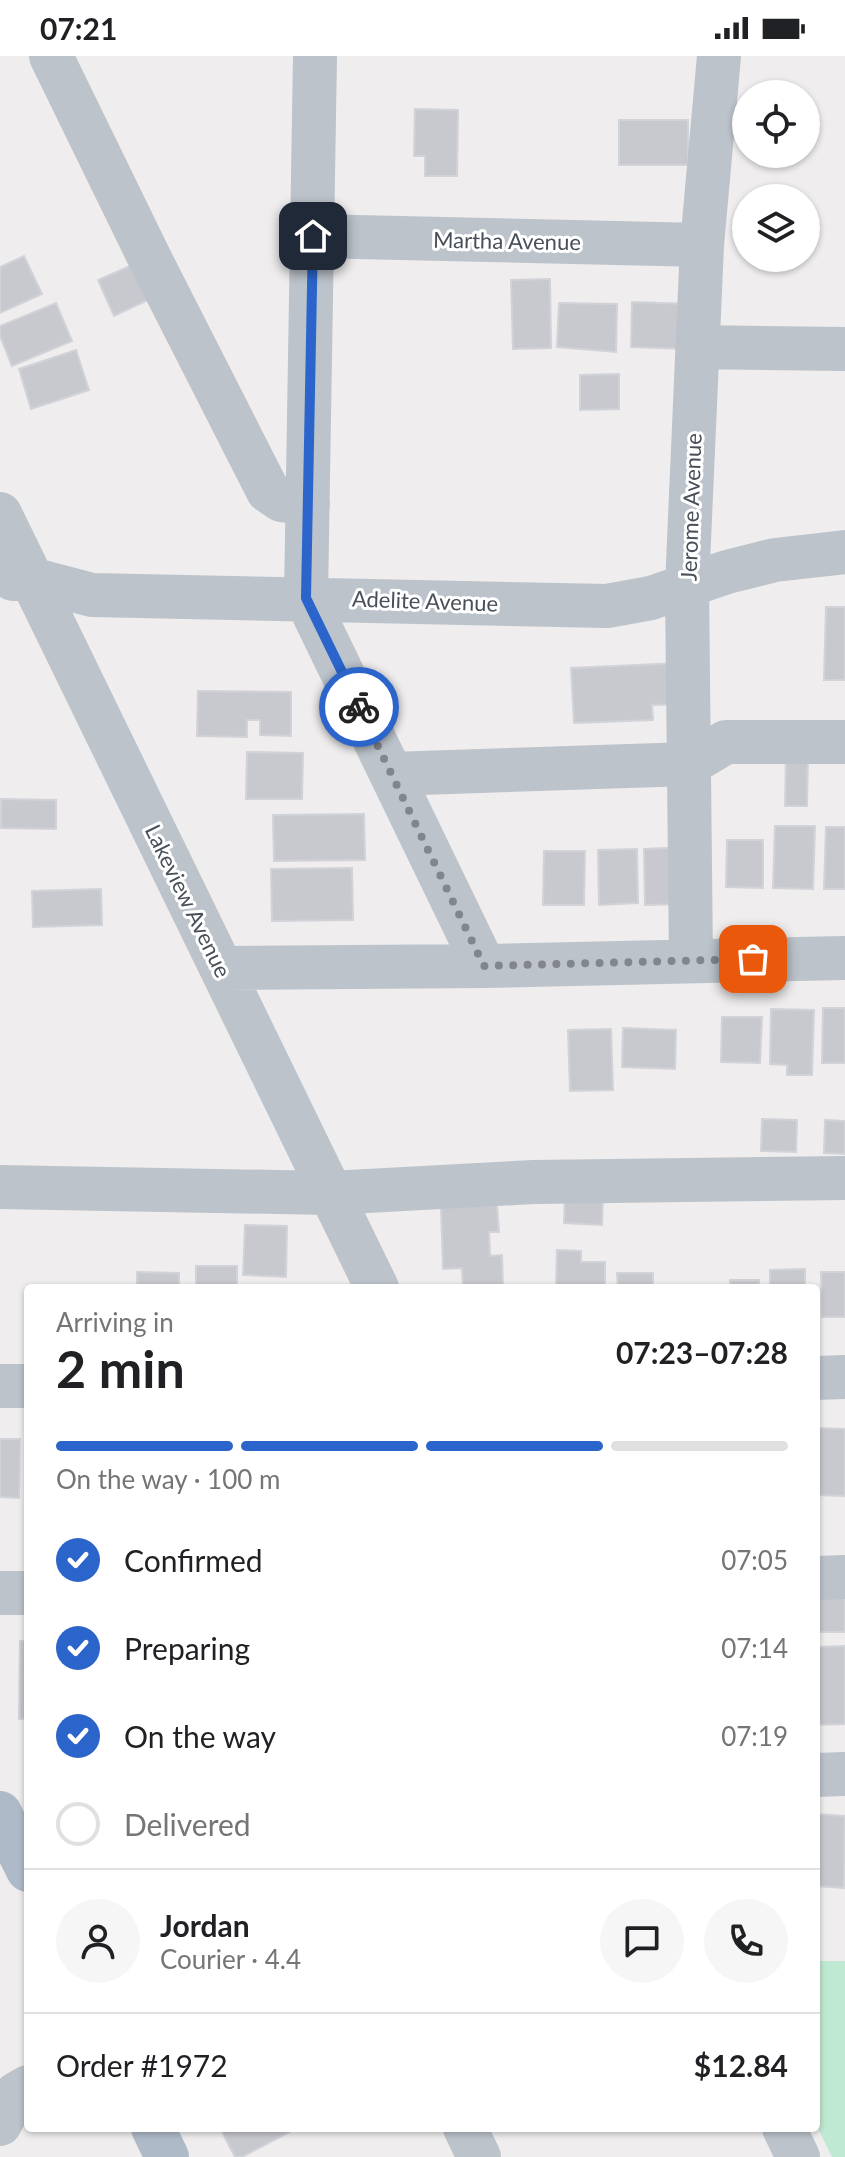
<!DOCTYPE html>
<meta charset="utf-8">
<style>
:root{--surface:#fff;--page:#f6f6f6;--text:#202124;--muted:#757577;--line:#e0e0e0;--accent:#2b65cb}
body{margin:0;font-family:Lato,sans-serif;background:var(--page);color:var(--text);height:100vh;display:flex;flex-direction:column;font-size:30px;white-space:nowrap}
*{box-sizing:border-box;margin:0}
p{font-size:26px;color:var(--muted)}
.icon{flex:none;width:44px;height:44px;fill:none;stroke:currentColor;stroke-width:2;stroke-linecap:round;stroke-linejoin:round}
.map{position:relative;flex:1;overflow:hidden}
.sheet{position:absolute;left:24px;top:1228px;width:796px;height:848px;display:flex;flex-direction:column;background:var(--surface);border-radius:8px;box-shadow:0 2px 6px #0004}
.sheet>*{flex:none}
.controls{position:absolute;left:732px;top:24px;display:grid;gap:16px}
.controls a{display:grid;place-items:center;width:88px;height:88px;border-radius:50%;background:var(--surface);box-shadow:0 2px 6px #0004;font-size:40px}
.pin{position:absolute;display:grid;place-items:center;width:68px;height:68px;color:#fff;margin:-34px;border-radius:16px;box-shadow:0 4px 12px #0006}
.courier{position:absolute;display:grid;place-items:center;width:80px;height:80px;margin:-40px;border:6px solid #2b65cb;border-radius:50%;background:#fff;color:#222;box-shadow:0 2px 10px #0007}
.head em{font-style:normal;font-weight:700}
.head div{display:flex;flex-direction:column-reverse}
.head{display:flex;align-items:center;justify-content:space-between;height:136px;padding:0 32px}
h1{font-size:52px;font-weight:700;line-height:60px}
.bar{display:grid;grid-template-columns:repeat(4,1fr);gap:12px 8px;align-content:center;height:96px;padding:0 32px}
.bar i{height:10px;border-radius:6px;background:var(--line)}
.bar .on{background:var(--accent)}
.bar p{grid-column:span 4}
.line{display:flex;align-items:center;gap:20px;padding:0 32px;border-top:2px solid var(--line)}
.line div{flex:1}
.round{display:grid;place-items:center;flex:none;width:84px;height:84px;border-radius:42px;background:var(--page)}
ol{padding:0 32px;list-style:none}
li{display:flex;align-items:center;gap:24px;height:88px}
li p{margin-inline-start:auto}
li .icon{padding:8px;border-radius:50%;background:var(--accent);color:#fff;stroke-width:4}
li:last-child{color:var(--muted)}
li i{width:44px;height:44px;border:4px solid var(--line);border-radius:50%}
.status{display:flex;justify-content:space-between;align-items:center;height:56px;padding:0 40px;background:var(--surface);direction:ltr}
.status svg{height:22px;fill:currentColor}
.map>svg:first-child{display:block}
.green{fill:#bfe9d2}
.building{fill:#c7c9cf;stroke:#d1d3d8;stroke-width:2}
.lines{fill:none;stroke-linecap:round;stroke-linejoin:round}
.minor{stroke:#bcc3cb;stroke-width:44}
.major{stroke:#afbac9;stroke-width:44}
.done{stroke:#82868c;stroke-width:8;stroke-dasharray:0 14.4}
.route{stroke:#2b65cb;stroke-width:10}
.labels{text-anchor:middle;stroke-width:6;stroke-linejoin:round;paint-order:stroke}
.street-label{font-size:22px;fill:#474f58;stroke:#fff}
</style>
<div class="status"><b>07:21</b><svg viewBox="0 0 49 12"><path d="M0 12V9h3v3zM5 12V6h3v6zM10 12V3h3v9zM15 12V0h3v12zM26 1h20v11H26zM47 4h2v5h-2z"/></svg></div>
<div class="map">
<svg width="845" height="2101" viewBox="0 0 845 2101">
<rect width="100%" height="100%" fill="#efeded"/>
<path class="green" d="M 816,1905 L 845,1905 L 845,2101 L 832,2101 L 816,2068 Z"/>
<path class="building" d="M 415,53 L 458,54 L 457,120 L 425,120 L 425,100 L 414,100 Z
M 619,64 L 688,64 L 688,109 L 619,109 Z
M 24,200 L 42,238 L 0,257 L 0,211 Z
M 132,209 L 148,244 L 114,260 L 98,224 Z
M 550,223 L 551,292 L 513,293 L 511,224 Z
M 632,246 L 689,248 L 688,293 L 631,291 Z
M 56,247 L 72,285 L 12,310 L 0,280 L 0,270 Z
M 559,247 L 617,248 L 616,296 L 557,291 Z
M 76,294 L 89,334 L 31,353 L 19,313 Z
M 619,318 L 619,353 L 580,354 L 580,319 Z
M 826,551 L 845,551 L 845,624 L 824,624 Z
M 680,607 L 682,648 L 652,649 L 653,664 L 574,667 L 571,612 Z
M 198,635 L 291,636 L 291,680 L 260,679 L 260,664 L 247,664 L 247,681 L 197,680 Z
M 247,696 L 303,697 L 302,743 L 246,743 Z
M 786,700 L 808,700 L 807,750 L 785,750 Z
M 1,743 L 56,744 L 56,773 L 1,772 Z
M 364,758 L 365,804 L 274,805 L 273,759 Z
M 775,770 L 815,770 L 813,833 L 773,832 Z
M 826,771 L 845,771 L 845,833 L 824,833 Z
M 727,784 L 763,784 L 763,832 L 726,831 Z
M 687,791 L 688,848 L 645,849 L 644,793 Z
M 637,793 L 638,847 L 599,849 L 598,794 Z
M 544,795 L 585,795 L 584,849 L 543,849 Z
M 352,812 L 353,864 L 272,865 L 271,813 Z
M 101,833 L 102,869 L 33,871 L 32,835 Z
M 823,952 L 845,952 L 845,1007 L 822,1007 Z
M 771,953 L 814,954 L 812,1019 L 787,1019 L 787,1009 L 770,1008 Z
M 722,961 L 762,961 L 760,1007 L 721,1006 Z
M 623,972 L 676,974 L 675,1013 L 622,1011 Z
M 611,973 L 613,1034 L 570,1035 L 568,974 Z
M 762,1063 L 797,1064 L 796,1096 L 761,1095 Z
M 825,1064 L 845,1065 L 845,1098 L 824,1097 Z
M 565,1137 L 603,1138 L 602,1169 L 564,1167 Z
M 497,1149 L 499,1176 L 489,1176 L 490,1200 L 502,1199 L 503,1232 L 463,1232 L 462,1212 L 443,1213 L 441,1150 Z
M 245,1169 L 287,1170 L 286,1221 L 243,1219 Z
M 557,1194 L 581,1195 L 581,1206 L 605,1206 L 605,1232 L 556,1232 Z
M 196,1210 L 237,1210 L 237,1232 L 196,1232 Z
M 805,1213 L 805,1232 L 770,1232 L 770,1214 Z
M 137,1216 L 179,1217 L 179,1232 L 137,1232 Z
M 821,1216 L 845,1216 L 845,1261 L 822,1261 Z
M 617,1217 L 653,1217 L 653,1232 L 618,1232 Z
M 730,1224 L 759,1224 L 759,1232 L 730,1232 Z
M 816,1372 L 845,1373 L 845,1440 L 816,1439 Z
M 0,1383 L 20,1383 L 19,1442 L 0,1441 Z
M 816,1538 L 845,1538 L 845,1576 L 816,1576 Z
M 27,1547 L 28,1663 L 19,1663 L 20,1585 L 26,1585 Z
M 845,1590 L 845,1668 L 816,1669 L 816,1591 Z
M 816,1758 L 845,1760 L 844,1832 L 816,1830 Z
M 220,2072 L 297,2072 L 242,2101 L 235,2101 Z"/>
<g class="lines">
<path class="minor" d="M 51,0 L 149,201 L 268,435 L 281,444 L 308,448
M 315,0 L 306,542 L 484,910
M 313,180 L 702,189
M 697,291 L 845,293
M 0,458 L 377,1232
M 13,523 L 31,523 L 92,539 L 607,550 L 651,542 L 727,516 L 775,504 L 845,496
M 391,718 L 689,708 L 726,686 L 845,686
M 691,904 L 687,530 L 702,189 L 719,0
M 221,912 L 484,910 L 845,902
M 0,1131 L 330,1137 L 534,1126 L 845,1122
M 816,1322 L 845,1321
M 0,1330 L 28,1330
M 816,1522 L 845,1521
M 0,1537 L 28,1537
M 816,1719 L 845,1718
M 0,2068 L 16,2038 L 28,2031
M 465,2072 L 479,2101
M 784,2072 L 798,2101"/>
<path class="major" d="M 0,1757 L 28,1814
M 153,2072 L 167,2101"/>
</g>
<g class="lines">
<path class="done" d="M 359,651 L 484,910 L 753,903"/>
<path class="route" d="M 313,180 L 306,542 L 359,651"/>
</g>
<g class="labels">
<g class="street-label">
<text transform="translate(507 185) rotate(1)" y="8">Martha Avenue</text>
<text transform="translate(691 451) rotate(-88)" y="8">Jerome Avenue</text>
<text transform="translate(425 545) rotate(2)" y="8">Adelite Avenue</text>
<text transform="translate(188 845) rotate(64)" y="8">Lakeview Avenue</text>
</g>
</g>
</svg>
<div class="controls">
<a><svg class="icon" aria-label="locate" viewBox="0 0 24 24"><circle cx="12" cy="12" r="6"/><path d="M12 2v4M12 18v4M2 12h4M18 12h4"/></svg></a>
<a><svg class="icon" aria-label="layers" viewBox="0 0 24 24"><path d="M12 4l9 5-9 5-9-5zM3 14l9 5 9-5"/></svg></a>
</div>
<div class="pin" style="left:753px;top:903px;background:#ea580c"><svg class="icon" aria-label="bag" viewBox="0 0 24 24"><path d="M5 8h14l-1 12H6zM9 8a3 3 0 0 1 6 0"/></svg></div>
<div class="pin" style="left:313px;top:180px;background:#1f2937"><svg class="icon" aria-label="home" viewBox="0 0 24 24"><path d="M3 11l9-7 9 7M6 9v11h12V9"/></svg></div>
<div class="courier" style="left:359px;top:651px"><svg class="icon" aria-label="bike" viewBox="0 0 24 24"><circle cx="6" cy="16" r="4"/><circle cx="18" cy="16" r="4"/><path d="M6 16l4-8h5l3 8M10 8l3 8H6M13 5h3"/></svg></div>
<section class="sheet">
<div class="head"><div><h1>2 min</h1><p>Arriving in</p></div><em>07:23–07:28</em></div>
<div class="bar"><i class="on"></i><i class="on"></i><i class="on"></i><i></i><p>On the way · 100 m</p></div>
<ol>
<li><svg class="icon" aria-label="check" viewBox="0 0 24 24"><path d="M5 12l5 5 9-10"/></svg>Confirmed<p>07:05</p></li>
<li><svg class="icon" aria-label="check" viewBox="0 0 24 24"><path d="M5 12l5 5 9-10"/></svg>Preparing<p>07:14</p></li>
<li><svg class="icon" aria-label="check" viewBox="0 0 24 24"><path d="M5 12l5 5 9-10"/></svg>On the way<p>07:19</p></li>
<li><i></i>Delivered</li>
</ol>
<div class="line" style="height:144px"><a class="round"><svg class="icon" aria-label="person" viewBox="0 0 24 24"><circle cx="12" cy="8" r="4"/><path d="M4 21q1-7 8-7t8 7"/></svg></a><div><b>Jordan</b><p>Courier · 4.4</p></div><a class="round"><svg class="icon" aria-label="chat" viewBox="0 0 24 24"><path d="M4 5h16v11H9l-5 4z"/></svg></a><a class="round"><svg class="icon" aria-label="phone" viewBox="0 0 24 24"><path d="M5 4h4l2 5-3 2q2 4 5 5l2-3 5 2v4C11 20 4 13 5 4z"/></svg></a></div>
<div class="line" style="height:104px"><div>Order #1972</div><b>$12.84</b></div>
</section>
</div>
